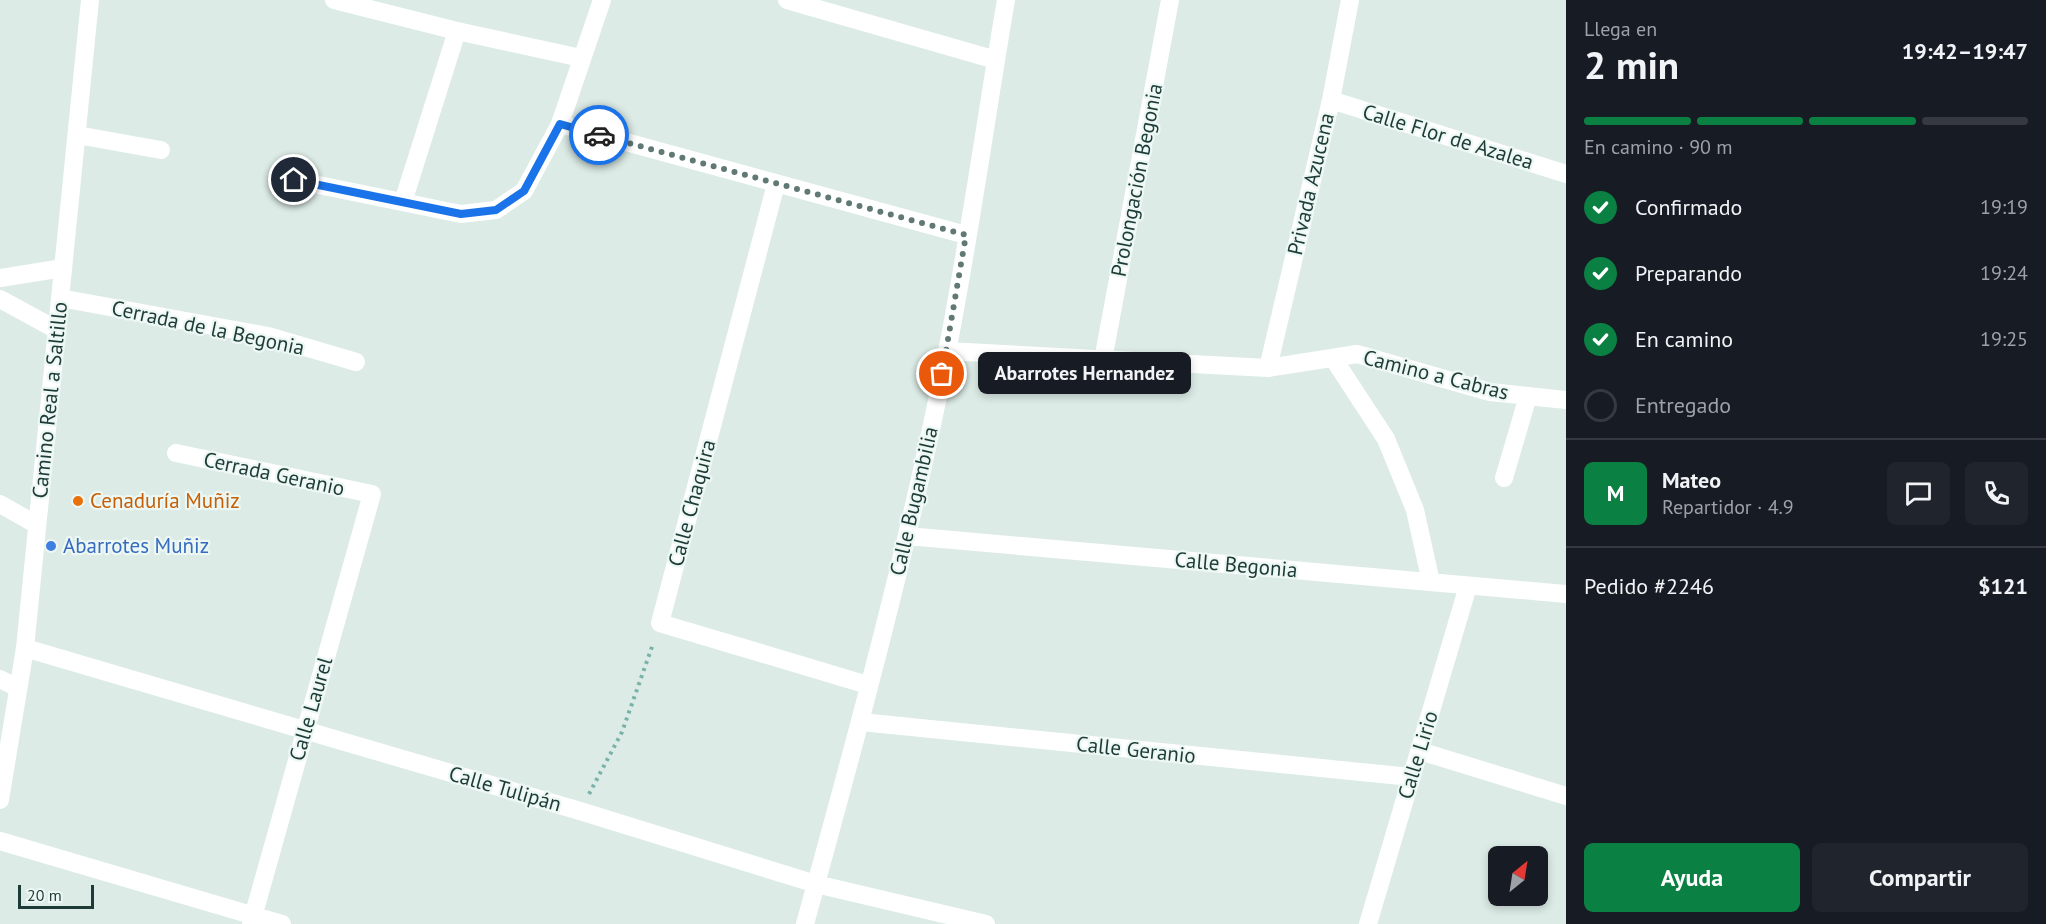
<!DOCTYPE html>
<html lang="es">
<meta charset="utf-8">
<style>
:root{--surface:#171b24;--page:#20242c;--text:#f1f3f6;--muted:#9ea1a6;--line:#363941;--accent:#0b8043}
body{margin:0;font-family:"PT Sans",sans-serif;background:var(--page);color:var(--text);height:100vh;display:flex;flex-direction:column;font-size:22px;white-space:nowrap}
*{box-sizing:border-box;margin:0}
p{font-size:20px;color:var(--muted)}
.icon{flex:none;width:33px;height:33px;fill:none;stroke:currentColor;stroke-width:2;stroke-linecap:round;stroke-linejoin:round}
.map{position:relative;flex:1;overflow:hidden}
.sheet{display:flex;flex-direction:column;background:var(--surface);width:480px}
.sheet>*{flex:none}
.needle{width:39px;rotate:30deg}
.controls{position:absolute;left:1488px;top:846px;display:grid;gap:12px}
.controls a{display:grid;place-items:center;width:60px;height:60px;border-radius:9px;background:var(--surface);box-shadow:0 3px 9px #0003;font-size:30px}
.scale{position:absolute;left:18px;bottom:15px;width:76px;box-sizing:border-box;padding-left:6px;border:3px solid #1d3b37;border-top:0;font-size:16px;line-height:21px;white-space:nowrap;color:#1d3b37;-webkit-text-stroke:4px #edf7f3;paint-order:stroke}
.pin{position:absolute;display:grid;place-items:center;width:51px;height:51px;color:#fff;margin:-26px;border:3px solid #fff;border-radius:50%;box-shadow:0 2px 6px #0007}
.courier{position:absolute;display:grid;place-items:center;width:60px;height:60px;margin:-30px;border:4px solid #1a73e8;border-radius:50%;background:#fff;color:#222;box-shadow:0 2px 8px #0007}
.bubble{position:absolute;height:42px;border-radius:9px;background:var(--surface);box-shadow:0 3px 9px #0003;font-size:20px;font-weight:800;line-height:42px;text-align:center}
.overview em{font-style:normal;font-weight:800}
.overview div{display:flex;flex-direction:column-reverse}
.overview{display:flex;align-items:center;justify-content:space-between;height:102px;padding:0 18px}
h1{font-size:39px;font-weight:800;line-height:45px}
.bar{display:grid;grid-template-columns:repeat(4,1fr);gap:9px 6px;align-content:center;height:72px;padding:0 18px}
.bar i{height:8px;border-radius:4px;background:var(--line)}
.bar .on{background:var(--accent)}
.bar p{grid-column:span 4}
.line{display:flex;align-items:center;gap:15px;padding:0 18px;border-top:2px solid var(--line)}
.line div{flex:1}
.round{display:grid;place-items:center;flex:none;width:63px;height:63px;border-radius:9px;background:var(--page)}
ol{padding:0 18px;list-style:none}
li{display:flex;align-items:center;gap:18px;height:66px}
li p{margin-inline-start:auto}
li .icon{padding:6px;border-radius:50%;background:var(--accent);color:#fff;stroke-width:4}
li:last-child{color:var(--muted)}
li i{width:33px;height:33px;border:3px solid var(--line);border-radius:50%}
.button{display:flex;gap:12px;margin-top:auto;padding:12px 18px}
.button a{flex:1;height:69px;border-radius:9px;background:var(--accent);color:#fff;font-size:24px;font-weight:800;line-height:69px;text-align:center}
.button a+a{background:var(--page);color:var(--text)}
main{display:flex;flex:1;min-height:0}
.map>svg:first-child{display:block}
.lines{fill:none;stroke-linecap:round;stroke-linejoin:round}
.path{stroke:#79b2a8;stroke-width:4;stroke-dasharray:3 4.5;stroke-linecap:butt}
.minor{stroke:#fff;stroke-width:18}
.done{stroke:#607974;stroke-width:6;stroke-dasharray:0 10.8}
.route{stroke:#1a73e8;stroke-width:8}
.food-dot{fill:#e8710a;stroke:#edf7f3;stroke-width:2}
.shop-dot{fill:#3f7fe0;stroke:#edf7f3;stroke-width:2}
.labels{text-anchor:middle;stroke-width:4.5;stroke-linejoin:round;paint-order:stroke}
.street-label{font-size:21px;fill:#1d3b37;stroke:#edf7f3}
.food-label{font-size:21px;fill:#c56008;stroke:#edf7f3;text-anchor:start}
.shop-label{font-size:21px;fill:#366cbe;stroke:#edf7f3;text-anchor:start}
</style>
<main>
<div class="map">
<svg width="1566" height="924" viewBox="0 0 1566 924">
<rect width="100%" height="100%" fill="#dcebe6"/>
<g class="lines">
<path class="path" d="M 589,794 L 622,732 L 653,644"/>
<path class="minor" d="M 334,0 L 457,31 L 581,58
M 787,0 L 996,60
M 1331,100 L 1566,174
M 560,124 L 966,235
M 77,135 L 161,150
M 294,180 L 461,214 L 496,210 L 524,191 L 560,124 L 602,0
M 776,184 L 660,623 L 868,685
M 403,202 L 457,31
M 0,278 L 63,268
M 60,298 L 268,336 L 356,362
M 0,299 L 57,330
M 947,351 L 1268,368 L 1357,354 L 1490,392 L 1566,400
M 1333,358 L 1386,439 L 1415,510 L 1431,582
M 1103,360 L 1170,0
M 1268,368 L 1331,100 L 1350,0
M 176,453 L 372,494 L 251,924
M 1504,478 L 1528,396
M 0,504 L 37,525
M 907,536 L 1566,594
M 25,648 L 580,811 L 816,884 L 986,924
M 0,679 L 18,688
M 861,722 L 1411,777
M 1420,751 L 1566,796
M 0,800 L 25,648 L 90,0
M 0,841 L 282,924
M 805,924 C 857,735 909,545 947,352 C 970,235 986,117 1006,0
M 1368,924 L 1468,586"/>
</g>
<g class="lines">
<path class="done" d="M 599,135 L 966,235 L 942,374"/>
<path class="route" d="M 294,180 L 461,214 L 496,210 L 524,191 L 560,124 L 599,135"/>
</g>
<circle class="food-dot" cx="78" cy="501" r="6"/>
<circle class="shop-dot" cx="51" cy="546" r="6"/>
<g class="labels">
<g class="street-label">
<text transform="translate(1448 137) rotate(17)" y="7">Calle Flor de Azalea</text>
<text transform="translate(1137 180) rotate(-79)" y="7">Prolongación Begonia</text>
<text transform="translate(1311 184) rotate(-77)" y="7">Privada Azucena</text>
<text transform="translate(208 328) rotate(12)" y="7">Cerrada de la Begonia</text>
<text transform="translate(1436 375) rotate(14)" y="7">Camino a Cabras</text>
<text transform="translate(50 400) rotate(-84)" y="7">Camino Real a Saltillo</text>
<text transform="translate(274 474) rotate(12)" y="7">Cerrada Geranio</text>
<text transform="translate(914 501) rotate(-77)" y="7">Calle Bugambilia</text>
<text transform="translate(692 503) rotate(-75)" y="7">Calle Chaquira</text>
<text transform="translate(1236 565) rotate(5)" y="7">Calle Begonia</text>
<text transform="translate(311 709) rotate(-74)" y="7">Calle Laurel</text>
<text transform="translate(1136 750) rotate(6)" y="7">Calle Geranio</text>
<text transform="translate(1418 755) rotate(-73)" y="7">Calle Lirio</text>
<text transform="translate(505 789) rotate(16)" y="7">Calle Tulipán</text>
</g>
<g class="food-label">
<text x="90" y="508">Cenaduría Muñiz</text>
</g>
<g class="shop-label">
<text x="63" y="553">Abarrotes Muñiz</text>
</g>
</g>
</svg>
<div class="controls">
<a><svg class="needle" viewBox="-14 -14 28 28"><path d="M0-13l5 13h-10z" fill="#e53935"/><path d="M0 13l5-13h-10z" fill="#9ea1a6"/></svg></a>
</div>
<div class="scale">20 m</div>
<div class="pin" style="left:942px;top:374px;background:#ea580c"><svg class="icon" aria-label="bag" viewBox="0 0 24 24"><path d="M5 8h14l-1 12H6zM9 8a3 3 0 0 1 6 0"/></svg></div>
<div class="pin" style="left:294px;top:180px;background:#1f2937"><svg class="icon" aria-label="home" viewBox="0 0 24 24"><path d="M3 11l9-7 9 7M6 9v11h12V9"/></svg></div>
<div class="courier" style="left:599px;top:135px"><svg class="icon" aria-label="car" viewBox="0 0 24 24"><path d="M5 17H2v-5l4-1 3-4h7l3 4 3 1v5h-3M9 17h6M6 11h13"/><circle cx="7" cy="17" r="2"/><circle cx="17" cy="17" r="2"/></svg></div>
<div class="bubble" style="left:978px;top:352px;width:213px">Abarrotes Hernandez</div>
</div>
<section class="sheet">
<div class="overview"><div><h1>2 min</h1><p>Llega en</p></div><em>19:42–19:47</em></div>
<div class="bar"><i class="on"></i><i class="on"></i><i class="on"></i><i></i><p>En camino · 90 m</p></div>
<ol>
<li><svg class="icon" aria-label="check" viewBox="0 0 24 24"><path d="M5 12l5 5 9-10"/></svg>Confirmado<p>19:19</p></li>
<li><svg class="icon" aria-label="check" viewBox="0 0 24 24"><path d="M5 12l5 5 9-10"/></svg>Preparando<p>19:24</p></li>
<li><svg class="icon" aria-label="check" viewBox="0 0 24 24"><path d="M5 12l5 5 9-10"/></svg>En camino<p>19:25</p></li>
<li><i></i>Entregado</li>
</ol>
<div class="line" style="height:108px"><b class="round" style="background:var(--accent);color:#fff">M</b><div><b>Mateo</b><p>Repartidor · 4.9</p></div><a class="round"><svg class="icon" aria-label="chat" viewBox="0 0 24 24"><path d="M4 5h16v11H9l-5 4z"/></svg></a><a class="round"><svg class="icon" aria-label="phone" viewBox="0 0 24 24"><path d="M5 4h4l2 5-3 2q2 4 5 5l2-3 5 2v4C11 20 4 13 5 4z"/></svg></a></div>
<div class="line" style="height:78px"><div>Pedido #2246</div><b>$121</b></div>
<div class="button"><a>Ayuda</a><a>Compartir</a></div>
</section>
</main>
